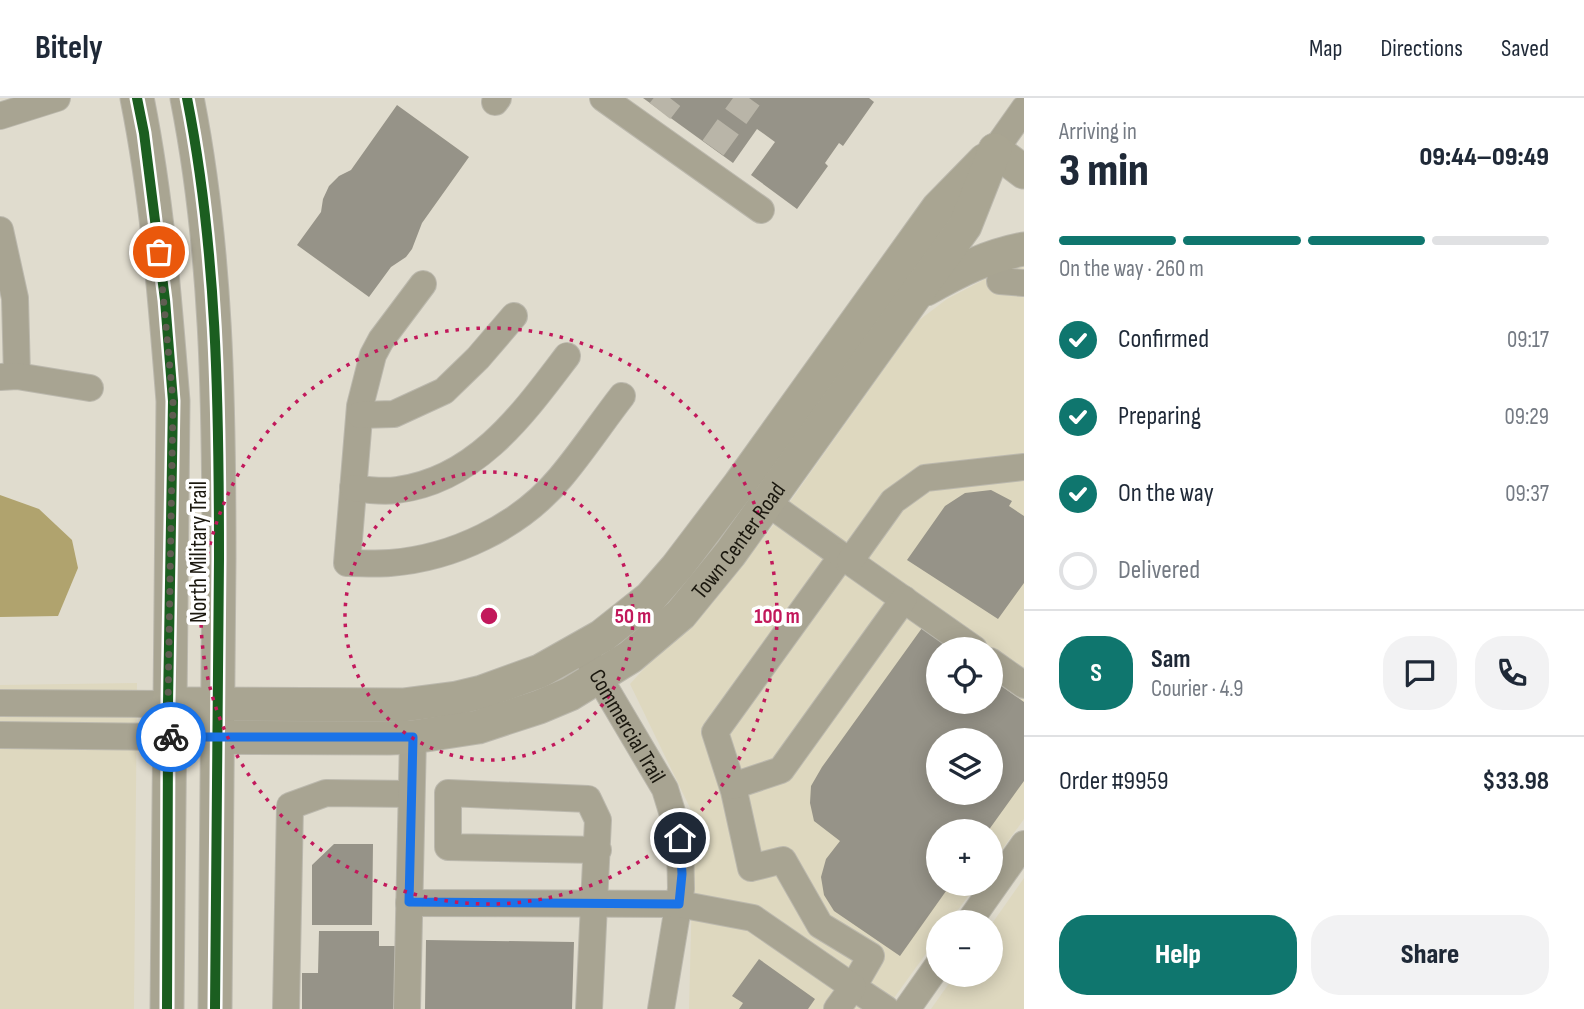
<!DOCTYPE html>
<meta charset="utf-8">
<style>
:root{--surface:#fff;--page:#f2f2f3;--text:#1f2937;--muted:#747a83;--line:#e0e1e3;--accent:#0f766e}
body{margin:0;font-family:"Sofia Sans Condensed",sans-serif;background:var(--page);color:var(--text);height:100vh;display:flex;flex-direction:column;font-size:26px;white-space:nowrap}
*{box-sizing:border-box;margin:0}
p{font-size:23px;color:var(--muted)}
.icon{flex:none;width:38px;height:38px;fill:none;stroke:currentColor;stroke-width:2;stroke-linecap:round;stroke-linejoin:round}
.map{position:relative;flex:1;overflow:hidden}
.details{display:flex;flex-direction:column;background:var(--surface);width:560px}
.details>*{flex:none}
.controls{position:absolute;left:926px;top:539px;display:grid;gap:14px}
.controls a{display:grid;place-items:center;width:77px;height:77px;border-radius:50%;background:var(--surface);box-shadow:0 4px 18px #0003;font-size:35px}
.pin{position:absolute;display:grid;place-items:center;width:60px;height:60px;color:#fff;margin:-30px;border:4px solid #fff;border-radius:50%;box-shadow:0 2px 7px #0007}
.courier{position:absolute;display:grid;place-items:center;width:70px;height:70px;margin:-35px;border:5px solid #1a73e8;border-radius:50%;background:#fff;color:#222;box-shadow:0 2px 9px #0007}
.head em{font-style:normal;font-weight:800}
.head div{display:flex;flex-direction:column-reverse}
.head{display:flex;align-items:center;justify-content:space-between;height:119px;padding:0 35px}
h1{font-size:46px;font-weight:800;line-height:52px}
.bar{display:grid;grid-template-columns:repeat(4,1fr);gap:10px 7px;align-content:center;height:84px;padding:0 35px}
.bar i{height:9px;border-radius:5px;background:var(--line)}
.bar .on{background:var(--accent)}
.bar p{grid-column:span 4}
.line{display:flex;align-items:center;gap:18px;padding:0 35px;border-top:2px solid var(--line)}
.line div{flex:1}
.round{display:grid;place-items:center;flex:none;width:74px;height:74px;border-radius:28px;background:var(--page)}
ol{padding:0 35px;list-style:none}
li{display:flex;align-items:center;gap:21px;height:77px}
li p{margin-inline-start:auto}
li .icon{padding:7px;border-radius:50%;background:var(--accent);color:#fff;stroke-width:4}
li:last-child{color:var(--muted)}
li i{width:38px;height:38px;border:4px solid var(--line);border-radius:50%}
.button{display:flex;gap:14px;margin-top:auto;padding:14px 35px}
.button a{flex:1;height:80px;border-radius:28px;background:var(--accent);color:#fff;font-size:28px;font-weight:800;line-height:80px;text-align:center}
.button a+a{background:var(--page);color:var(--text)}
header{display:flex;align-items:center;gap:42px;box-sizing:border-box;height:98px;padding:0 35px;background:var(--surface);border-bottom:2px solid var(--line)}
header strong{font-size:33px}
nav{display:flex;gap:38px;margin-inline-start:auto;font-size:24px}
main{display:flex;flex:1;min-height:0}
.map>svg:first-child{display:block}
.built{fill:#ded8bf;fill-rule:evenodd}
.water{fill:#b0a36e}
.building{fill:#969388;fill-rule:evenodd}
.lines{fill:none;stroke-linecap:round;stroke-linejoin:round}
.minor-tunnel{stroke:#b9b5a8;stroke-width:26;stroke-dasharray:26 13;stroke-linecap:butt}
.minor-casing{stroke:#bbb8ad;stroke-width:28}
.major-casing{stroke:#bbb8ad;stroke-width:35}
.minor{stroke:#a8a492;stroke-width:26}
.major{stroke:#a9a592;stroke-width:33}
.cycleway-casing{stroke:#fff;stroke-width:15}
.cycleway{stroke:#1b5e20;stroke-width:10}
.done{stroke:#605d52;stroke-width:7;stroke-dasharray:0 12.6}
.route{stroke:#1a73e8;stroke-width:9}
.ring{fill:none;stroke:#c2185b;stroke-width:3.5;stroke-dasharray:3.5 7}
.labels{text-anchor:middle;stroke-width:7;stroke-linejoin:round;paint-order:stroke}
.street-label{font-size:23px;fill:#1b180f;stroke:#fff}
.centre{fill:#c2185b;stroke:#fff;stroke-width:3.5}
.ring-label{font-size:21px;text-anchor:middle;font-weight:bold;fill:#c2185b;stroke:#fff;stroke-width:7;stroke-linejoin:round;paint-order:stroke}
</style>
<header>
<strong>Bitely</strong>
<nav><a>Map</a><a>Directions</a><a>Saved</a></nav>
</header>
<main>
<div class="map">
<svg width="1024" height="911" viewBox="0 0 1024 911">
<rect width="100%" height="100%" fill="#e0dcce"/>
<path class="built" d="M 1010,168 L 1024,168 L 1024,721 L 991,767 L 990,733 L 938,733 L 938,786 L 977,786 L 949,824 L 938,824 L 938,839 L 886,911 L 689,911 L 694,718 L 630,586 L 767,436 L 918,223 L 947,201 ZM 938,551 L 990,551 L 990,604 L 938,604 ZM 938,642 L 990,642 L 990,695 L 938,695 Z
M 137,585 L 134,911 L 0,911 L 0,587 Z
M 1024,780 L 1024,911 L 931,911 L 955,877 L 990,877 L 991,827 Z"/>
<path class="water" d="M 0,397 L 39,411 L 72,442 L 78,470 L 58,518 L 0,519 Z"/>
<path class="building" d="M 643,0 L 869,0 L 874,4 L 843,48 L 839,45 L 825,65 L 828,68 L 797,111 L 751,77 L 775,44 L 757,31 L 733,65 Z
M 397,7 L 469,59 L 422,125 L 412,151 L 406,159 L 391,169 L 369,199 L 297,147 L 321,114 L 323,101 L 329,88 L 339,78 L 351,72 Z
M 991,392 L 1012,403 L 1009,408 L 1024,418 L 1024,485 L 998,521 L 907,462 L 945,408 L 965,395 Z
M 922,530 L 951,551 L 938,551 L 938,604 L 990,604 L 990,580 L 1024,604 L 1024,683 L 988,733 L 938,733 L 938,786 L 951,786 L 900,858 L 834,813 L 824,797 L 821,779 L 826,761 L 840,743 L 814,723 L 810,705 L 811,688 L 822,669 ZM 938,642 L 990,642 L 990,695 L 938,695 Z
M 334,746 L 373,746 L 372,827 L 312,827 L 312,767 Z
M 319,833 L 379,833 L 379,848 L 398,848 L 398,911 L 302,911 L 302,875 L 318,875 Z
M 426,842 L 574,844 L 572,911 L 425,911 Z
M 759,861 L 815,901 L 808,911 L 739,911 L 743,905 L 732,898 Z"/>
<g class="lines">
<path class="minor-tunnel" d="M 660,13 L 670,0
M 713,50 L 749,0"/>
<defs>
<g id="minor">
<path d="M 603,0 L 761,112"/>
<path d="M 495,4 L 498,0"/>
<path d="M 0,18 L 57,0"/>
<path d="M 995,52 L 1024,11"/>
<path d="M 0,132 L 15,200 L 17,278"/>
<path d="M 1000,183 L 1024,185"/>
<path d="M 423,186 L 381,242 L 373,257 L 360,308 L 347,465 C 361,465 376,466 390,465 C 453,460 519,429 560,380 C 582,354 601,325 622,298"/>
<path d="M 0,279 L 17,278 L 90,290"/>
<path d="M 360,317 L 394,316 L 444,293 L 478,260 L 514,218"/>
<path d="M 353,390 C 367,392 383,394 397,392 C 476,382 523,316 567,258"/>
<path d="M 768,405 L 842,458 L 715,634 L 734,693 L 751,770 L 783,762 L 820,827 L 871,858 L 853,889 L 886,911"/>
<path d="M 842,458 L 974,551"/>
<path d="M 850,463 L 893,403 L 925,380 L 1024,369"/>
<path d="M 990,563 L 1024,587"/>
<path id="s1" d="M 590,564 L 665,691 L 680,740 L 681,791 L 661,911"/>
<path d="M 0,605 L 168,606"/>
<path d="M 0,637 L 168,639"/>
<path d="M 733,688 L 781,672 L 904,501"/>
<path d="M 409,805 L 679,806 L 753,820 L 853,889 L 837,911"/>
<path d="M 969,824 L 1024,746"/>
<path d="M 286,911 L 290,708 L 326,695 L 411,696"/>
<path d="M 407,911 L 413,639"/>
<path d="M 589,911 L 598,722 L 588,701 L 448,695 L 448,749 L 598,752"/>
<path d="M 907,911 L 938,867"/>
</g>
<g id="major">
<path d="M 137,0 C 157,99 165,202 173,303 L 167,911"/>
<path d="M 187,0 C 217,151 219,306 219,460 C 218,610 216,761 215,911"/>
<path d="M 995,52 L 1024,74"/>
<path d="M 926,191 C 958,173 987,158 1024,151"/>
<path d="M 168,606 L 403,607 L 457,600 L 482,594 L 540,573 L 602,538 L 650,500 L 677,469 L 740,386 L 938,110 L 985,62"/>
<path id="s2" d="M 168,639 L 389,640 L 413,639 L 478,629 L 539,609 L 570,596 L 630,559 L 681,516 L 730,456 L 965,128 L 995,52"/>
</g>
</defs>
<use href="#minor" class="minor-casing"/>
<use href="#major" class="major-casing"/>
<use href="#minor" class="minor"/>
<use href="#major" class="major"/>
<defs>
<path id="cycleway" d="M 137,0 L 144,35 L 165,202 L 173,303 L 168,606
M 187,0 C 217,151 219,306 219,460 C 218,610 216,761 215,911
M 167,911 L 168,639"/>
</defs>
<use href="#cycleway" class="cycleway-casing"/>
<use href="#cycleway" class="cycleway"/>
</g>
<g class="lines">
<path class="done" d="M 159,154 L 173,303 L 168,606 L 168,639 L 171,639"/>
<path class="route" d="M 171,639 L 413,639 L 409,804 L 679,806 L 682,776 L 680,740"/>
</g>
<g class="ring">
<circle cx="489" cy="518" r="144"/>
<circle cx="489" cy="518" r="288"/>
</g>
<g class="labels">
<g class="street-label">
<text dy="8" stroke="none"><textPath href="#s2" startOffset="639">Town Center Road</textPath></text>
<text transform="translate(198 454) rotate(-90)" y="8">North Military Trail</text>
<text dy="8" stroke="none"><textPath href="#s1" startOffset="74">Commercial Trail</textPath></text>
</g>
</g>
<circle cx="489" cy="518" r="10" class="centre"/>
<g class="ring-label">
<text x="633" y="525">50 m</text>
<text x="777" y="525">100 m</text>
</g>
</svg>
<div class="controls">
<a><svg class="icon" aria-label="locate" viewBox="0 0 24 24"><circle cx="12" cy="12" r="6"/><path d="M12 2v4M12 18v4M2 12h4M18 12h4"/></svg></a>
<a><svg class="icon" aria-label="layers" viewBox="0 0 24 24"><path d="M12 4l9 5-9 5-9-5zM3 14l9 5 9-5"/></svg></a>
<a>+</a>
<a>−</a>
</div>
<div class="pin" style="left:159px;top:154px;background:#ea580c"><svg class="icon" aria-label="bag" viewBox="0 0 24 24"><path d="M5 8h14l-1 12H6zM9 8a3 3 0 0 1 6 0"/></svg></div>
<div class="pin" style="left:680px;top:740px;background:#1f2937"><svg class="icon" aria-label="home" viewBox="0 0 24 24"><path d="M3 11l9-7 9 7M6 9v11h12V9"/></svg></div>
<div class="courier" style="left:171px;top:639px"><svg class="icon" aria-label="bike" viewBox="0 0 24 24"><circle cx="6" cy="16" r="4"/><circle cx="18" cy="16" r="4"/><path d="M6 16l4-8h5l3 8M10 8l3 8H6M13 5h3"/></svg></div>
</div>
<section class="details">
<div class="head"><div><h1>3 min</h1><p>Arriving in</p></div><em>09:44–09:49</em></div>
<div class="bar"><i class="on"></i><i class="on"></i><i class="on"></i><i></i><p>On the way · 260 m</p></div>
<ol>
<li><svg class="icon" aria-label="check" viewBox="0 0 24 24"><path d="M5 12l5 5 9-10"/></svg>Confirmed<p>09:17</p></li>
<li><svg class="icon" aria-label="check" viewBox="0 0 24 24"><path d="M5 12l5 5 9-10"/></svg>Preparing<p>09:29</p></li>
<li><svg class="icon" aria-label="check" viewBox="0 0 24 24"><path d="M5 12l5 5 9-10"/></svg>On the way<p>09:37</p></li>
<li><i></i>Delivered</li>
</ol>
<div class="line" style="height:126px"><b class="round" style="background:var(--accent);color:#fff">S</b><div><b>Sam</b><p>Courier · 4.9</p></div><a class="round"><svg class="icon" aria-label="chat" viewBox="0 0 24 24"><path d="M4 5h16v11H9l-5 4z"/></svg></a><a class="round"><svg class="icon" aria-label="phone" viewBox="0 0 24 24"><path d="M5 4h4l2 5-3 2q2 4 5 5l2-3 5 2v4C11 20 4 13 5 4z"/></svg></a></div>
<div class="line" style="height:91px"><div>Order #9959</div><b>$33.98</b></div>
<div class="button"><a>Help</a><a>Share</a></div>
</section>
</main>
